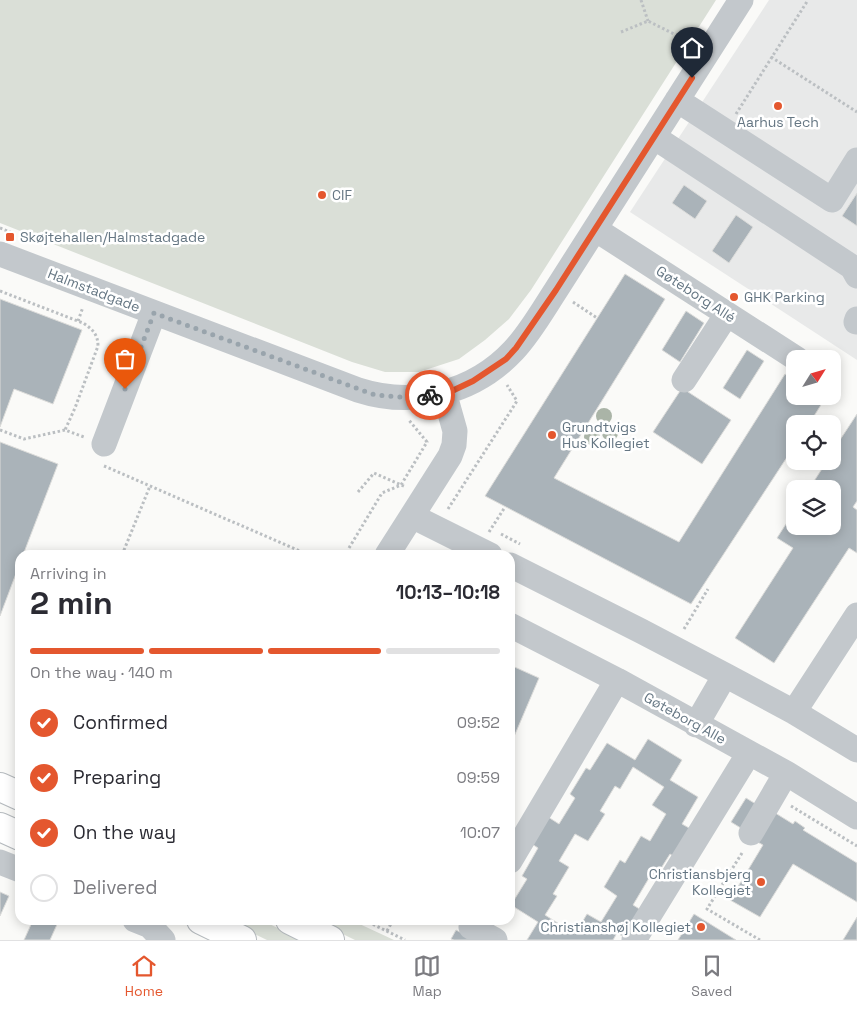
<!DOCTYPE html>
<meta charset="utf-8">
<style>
:root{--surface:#fff;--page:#f2f2f3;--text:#2b2b33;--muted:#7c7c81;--line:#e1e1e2;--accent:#e4572e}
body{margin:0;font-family:"Space Grotesk",sans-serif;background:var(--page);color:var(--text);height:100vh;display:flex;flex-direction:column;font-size:19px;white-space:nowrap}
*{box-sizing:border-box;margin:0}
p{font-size:16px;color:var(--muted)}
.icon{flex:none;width:28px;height:28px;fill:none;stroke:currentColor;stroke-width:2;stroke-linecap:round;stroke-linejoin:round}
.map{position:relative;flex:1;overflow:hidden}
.side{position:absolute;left:15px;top:550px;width:500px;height:375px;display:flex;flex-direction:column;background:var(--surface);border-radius:15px;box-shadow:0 2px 12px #0003}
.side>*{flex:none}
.needle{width:32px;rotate:53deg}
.controls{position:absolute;left:786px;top:350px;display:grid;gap:10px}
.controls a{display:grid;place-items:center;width:55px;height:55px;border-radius:10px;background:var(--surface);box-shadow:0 2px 12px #0003;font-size:25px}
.pin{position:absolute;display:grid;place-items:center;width:42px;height:42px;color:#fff;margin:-51px -21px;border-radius:50% 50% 50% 0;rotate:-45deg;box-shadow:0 0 5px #0007}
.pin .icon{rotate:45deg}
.courier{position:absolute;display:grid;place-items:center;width:50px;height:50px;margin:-25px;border:4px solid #e4572e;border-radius:50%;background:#fff;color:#222;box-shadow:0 1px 6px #0007}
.overview em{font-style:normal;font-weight:700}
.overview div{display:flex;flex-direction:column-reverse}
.overview{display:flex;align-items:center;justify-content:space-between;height:85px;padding:0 15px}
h1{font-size:32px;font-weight:700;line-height:38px}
.bar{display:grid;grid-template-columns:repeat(4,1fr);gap:8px 5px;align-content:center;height:60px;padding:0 15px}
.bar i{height:6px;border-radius:4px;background:var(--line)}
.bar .on{background:var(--accent)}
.bar p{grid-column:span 4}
ol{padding:0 15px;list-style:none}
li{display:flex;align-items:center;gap:15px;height:55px}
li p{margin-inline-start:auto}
li .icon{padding:5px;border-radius:50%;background:var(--accent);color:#fff;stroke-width:4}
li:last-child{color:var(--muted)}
li i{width:28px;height:28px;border:2px solid var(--line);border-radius:50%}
.dock{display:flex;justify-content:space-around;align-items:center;height:70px;border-top:1px solid var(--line);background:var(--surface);font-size:14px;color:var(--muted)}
.dock a{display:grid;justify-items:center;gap:2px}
.dock .on{color:var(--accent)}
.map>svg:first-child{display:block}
.built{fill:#e8e9e9}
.green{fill:#dadfd7}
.building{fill:#aab3b9;stroke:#dcdcda;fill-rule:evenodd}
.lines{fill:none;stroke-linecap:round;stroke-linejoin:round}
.major-casing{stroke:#b5babe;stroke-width:30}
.path{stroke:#bbbfc2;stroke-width:3;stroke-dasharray:2.5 2.5;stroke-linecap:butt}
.minor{stroke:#c3c8cc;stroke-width:25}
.major{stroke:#fff;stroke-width:28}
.tree{fill:#aab4a7}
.done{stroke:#99a4ac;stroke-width:5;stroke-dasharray:0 9}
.route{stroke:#e4572e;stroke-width:6}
.poi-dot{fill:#e4572e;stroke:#fff;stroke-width:2}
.labels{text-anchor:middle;stroke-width:5;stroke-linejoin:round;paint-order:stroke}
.poi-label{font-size:14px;fill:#657683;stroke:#fff;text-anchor:start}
.street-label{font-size:14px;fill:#657683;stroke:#fff}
</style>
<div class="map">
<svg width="857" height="940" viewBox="0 0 857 940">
<rect width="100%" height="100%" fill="#fafaf8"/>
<path class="built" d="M 769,0 L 857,0 L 857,360 L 630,212 Z"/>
<path class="green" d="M 0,0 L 716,0 L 531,290 L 509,319 L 485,340 L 459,359 L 419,372 L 385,372 L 352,362 L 0,223 Z
M 226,920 L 261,920 L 303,940 L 267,940 Z
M 314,920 L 351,920 L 394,940 L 355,940 Z"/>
<path class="building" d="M 684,185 L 707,201 L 695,219 L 672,203 Z
M 857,193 L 857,226 L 842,216 Z
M 736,215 L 753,227 L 729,263 L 712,251 Z
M 625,274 L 665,299 L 554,478 L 679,542 L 785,374 L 795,380 L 795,396 L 819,396 L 824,400 L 809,424 L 795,424 L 795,445 L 691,604 L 485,496 Z
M 0,299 L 82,330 L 53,404 L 14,389 L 0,427 Z
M 686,311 L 704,323 L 680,362 L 662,350 Z
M 747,350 L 764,361 L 740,399 L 723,388 Z
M 682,388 L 731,420 L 702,464 L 653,432 Z
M 857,414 L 857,501 L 853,507 L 857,510 L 857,553 L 849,548 L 774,663 L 735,638 L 793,548 L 777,538 L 795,510 L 795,526 L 832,526 L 832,489 L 809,489 L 827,461 L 832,461 L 832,452 Z
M 0,442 L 58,464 L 23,555 L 20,555 L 20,563 L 0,616 Z
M 510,665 L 539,678 L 510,746 Z
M 648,739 L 682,760 L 670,780 L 698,797 L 682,824 L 696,832 L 679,860 L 670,854 L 653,881 L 649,878 L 633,905 L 646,913 L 629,940 L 617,933 L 613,940 L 527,940 L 538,922 L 511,905 L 527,879 L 522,876 L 538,848 L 529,842 L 545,815 L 559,824 L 575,798 L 570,794 L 586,768 L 590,770 L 607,743 L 635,760 ZM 633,767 L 664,787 L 652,805 L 666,814 L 650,841 L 641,836 L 625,863 L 620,860 L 604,887 L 617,896 L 601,922 L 587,914 L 575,934 L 545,915 L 557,896 L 553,894 L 569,867 L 559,861 L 575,834 L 588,841 L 605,814 L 600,811 L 615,786 L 620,789 Z
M 746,798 L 759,806 L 744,830 L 731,822 Z
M 772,811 L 793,824 L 795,821 L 805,828 L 803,830 L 857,863 L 857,902 L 793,864 L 760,917 L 730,900 L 763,845 L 754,840 Z
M 0,892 L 9,896 L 0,916 Z
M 694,914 L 736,940 L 678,940 Z
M 857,917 L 857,940 L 843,940 Z
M 33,920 L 59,920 L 50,940 L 24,940 Z
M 456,930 L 475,940 L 454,940 L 451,939 Z"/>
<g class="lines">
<defs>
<path id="major" d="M 0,787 L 20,796
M 0,827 L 20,836
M 201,920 L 242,940
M 290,920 L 330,940"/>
</defs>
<use href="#major" class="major-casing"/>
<path class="path" d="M 641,0 L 648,21
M 621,32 L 648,21 L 684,39 L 691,38
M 771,57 L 857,112
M 736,114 L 808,0
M 0,228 L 10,232
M 0,291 L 83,323 C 92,329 98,334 98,346 L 75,408 L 65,430
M 573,302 L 597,318
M 78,321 L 83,307
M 0,430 L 24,439 L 65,430 L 84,437
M 104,466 L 309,555
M 358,492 L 374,473 L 406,487
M 448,509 L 517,401 L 507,385
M 489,532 L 505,507
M 501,534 L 520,544
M 349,548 L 382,493 L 401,485 L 427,442 L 408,419
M 122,555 L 150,486
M 684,629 L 708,589
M 791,806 L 857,846
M 742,853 L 707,909 L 760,940
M 364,920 L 405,940
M 387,931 L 393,920"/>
<path class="minor" d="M 677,100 L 832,200 L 857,160
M 654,137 L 852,267 L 857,276
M 595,229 L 797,359
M 0,254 L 358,390 C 414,408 474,393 514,350 C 530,333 543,310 556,290 L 741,0
M 856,322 L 857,319
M 684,380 L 727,314
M 104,444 L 154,313
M 412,516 L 490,555
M 387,555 L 450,456 L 454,445 L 455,431 L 444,392
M 510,565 L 641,631 L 725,675 L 794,712 L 857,750
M 510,625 L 617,680 L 786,773 L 857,817
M 794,712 L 857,615
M 696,725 L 725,675
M 751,833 L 786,773
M 510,861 L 617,680
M 0,862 L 20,870
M 135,920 L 150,926 L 163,940
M 475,920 L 471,927 L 495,940
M 634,940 L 749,753"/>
<use href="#major" class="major"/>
</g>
<g class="tree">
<circle cx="604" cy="416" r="8"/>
<circle cx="610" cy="433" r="8"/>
<circle cx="592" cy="437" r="8"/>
</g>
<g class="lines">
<path class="done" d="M 125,389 L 154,313 L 375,395 L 401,397 L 430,395"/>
<path class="route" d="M 430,395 L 454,390 L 473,381 L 506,359 L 516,348 L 556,290 L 692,78"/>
</g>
<g class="poi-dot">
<circle cx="778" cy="106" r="5"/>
<circle cx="322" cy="195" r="5"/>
<rect x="5" y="232" width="10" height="10" rx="2.5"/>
<circle cx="734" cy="297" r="5"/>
<circle cx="552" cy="435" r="5"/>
<circle cx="761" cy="882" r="5"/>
<circle cx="701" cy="927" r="5"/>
</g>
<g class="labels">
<g class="poi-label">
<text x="778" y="127" text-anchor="middle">Aarhus Tech</text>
<text x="332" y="200">CIF</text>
<text x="20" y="242">Skøjtehallen/Halmstadgade</text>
<text x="744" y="302">GHK Parking</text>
<text x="562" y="432">Grundtvigs<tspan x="562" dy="16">Hus Kollegiet</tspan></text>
<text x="751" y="879" text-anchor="end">Christiansbjerg<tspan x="751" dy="16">Kollegiet</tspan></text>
<text x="691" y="932" text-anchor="end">Christianshøj Kollegiet</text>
</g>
<g class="street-label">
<text transform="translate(94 290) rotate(21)" y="5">Halmstadgade</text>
<text transform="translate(696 294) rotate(33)" y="5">Gøteborg Allé</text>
<text transform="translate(685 718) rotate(29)" y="5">Gøteborg Alle</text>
</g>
</g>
</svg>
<div class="controls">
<a><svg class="needle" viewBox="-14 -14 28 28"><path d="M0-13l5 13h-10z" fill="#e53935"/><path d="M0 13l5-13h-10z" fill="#7c7c81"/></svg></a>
<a><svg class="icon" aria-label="locate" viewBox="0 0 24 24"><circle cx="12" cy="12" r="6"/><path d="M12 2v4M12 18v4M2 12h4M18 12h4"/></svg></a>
<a><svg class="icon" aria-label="layers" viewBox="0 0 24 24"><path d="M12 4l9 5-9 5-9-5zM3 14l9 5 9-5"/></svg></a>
</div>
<div class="pin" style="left:125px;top:389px;background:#ea580c"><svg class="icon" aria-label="bag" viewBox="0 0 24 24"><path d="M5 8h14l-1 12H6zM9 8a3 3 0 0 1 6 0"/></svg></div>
<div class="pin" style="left:692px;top:78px;background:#1f2937"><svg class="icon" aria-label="home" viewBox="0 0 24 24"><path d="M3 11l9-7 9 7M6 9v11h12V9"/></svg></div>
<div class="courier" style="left:430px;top:395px"><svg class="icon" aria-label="bike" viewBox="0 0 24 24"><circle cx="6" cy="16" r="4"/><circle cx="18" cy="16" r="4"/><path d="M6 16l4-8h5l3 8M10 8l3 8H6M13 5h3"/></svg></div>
<section class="side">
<div class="overview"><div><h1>2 min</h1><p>Arriving in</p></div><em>10:13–10:18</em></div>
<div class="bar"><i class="on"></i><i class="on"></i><i class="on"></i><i></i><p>On the way · 140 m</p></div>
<ol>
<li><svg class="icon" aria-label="check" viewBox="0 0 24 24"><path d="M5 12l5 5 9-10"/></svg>Confirmed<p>09:52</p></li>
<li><svg class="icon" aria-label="check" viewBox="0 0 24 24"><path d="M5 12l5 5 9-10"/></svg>Preparing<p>09:59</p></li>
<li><svg class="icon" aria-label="check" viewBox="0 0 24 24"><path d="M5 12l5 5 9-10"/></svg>On the way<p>10:07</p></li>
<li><i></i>Delivered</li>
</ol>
</section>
</div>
<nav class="dock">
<a class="on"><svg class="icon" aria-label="home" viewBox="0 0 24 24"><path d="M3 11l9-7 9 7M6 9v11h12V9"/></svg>Home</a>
<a><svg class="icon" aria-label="map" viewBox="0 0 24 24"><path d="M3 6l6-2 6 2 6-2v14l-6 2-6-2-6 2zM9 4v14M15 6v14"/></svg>Map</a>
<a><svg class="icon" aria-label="saved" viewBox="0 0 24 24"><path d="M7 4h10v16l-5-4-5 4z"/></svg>Saved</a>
</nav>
